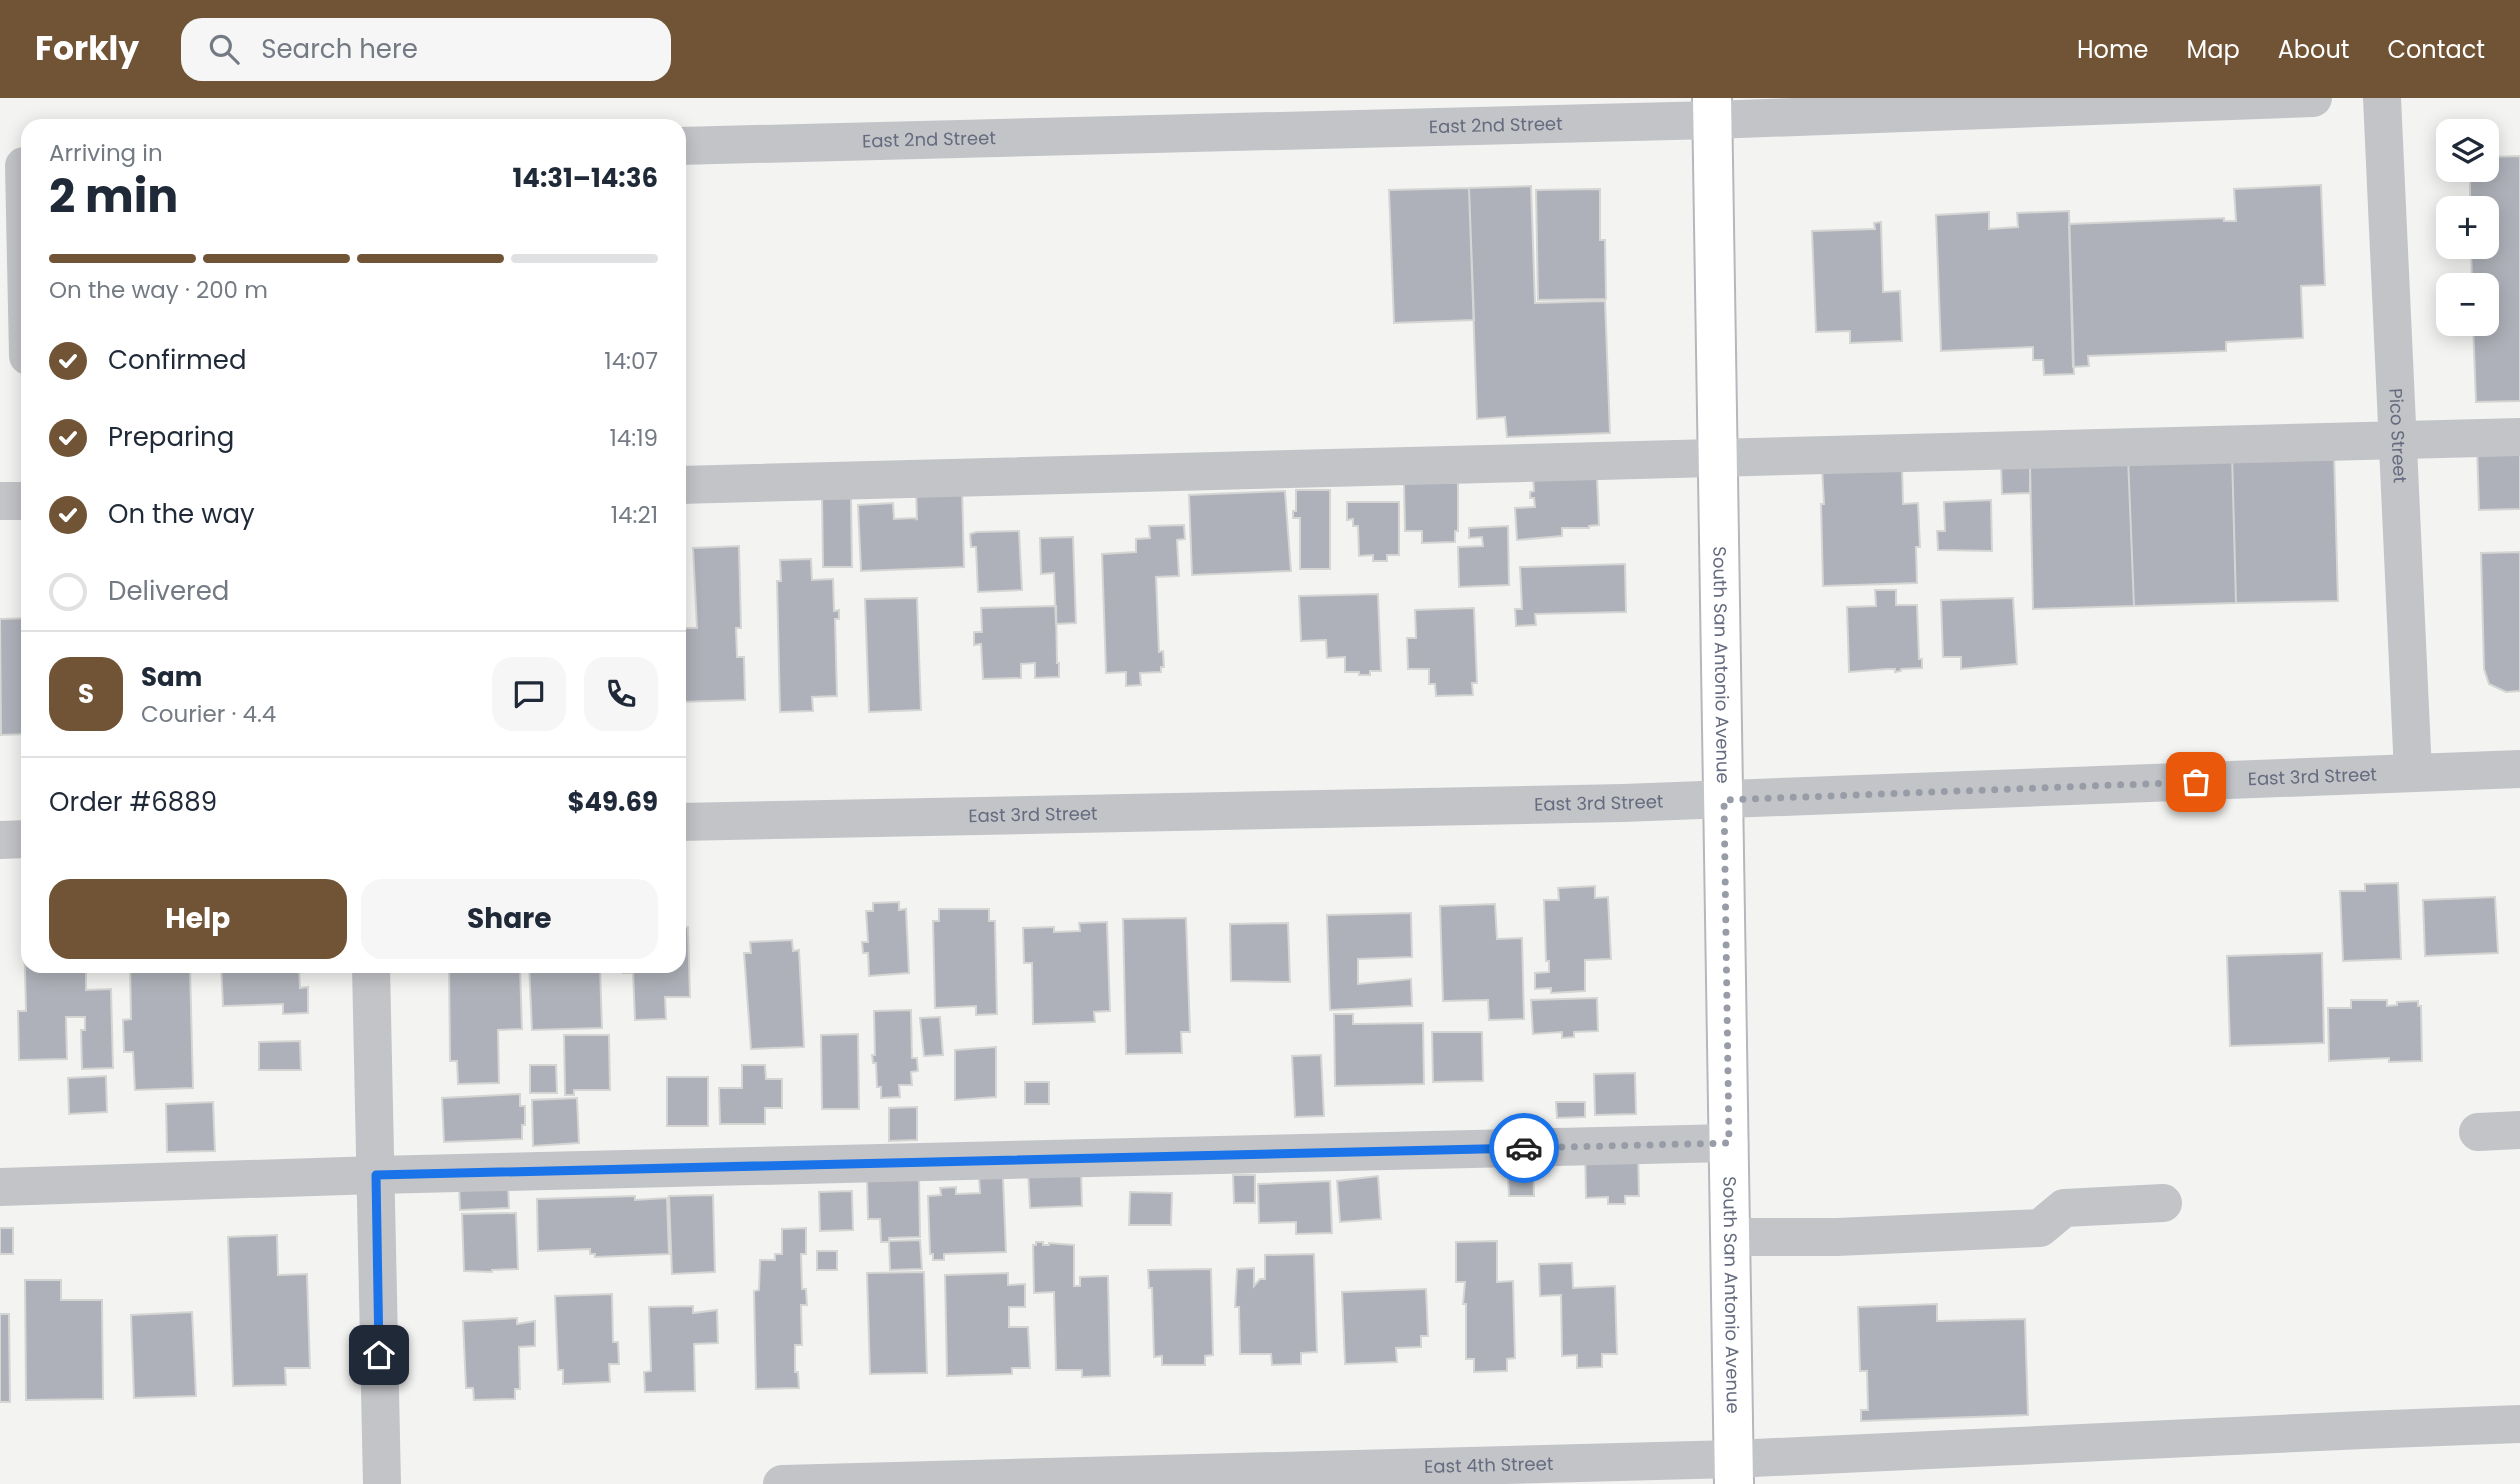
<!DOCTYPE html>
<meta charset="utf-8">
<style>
:root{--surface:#fff;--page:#f6f6f7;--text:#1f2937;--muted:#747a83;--line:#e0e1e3;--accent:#705435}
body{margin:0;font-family:Poppins,sans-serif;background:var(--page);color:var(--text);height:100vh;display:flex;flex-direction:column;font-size:26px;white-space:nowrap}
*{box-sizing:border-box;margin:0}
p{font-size:23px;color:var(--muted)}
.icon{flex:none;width:38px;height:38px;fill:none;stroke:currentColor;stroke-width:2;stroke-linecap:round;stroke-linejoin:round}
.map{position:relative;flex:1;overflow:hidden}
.sheet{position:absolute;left:21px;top:21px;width:665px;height:854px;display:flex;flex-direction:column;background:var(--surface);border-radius:21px;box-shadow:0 4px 18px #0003}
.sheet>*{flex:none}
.controls{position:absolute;left:2436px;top:21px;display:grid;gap:14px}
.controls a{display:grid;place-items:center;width:63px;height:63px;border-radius:14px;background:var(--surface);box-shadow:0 4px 18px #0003;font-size:35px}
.pin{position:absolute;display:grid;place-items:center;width:60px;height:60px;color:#fff;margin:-30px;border-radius:14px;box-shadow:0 4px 10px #0006}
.courier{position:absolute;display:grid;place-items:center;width:70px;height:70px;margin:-35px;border:5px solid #1a73e8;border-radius:50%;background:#fff;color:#222;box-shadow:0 2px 9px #0007}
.overview em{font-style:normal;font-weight:700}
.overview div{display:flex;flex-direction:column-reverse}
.overview{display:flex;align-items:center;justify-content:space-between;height:119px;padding:0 28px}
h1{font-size:46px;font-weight:700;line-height:52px}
.bar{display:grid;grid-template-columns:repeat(4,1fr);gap:10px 7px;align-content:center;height:84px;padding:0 28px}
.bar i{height:9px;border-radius:5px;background:var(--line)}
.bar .on{background:var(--accent)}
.bar p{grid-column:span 4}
.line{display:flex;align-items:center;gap:18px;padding:0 28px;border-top:2px solid var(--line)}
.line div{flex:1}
.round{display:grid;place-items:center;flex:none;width:74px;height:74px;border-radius:21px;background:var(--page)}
ol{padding:0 28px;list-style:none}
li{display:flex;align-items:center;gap:21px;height:77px}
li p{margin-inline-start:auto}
li .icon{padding:7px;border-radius:50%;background:var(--accent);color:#fff;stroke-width:4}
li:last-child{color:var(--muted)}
li i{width:38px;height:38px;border:4px solid var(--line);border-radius:50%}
.primary-button{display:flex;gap:14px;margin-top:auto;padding:14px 28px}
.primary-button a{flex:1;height:80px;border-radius:21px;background:var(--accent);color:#fff;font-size:28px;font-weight:700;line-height:80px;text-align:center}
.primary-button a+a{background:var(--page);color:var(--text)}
header{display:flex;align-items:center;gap:42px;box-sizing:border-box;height:98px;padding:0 35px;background:var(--accent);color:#fff}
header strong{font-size:33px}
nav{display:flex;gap:38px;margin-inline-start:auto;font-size:24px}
.search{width:490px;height:63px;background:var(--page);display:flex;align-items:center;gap:18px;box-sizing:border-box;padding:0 24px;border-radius:21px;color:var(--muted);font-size:26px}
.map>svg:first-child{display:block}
.building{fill:#aeb1b9;stroke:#d5d6d4;stroke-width:2}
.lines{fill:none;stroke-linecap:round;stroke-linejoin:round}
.major-casing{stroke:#b6b7bc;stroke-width:42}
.minor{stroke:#c3c4c8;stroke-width:38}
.major{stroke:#fff;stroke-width:38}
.done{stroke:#979ca7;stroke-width:7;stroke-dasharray:0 12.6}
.route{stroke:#1a73e8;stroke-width:9}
.labels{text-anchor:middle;stroke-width:7;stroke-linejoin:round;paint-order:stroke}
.street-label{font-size:18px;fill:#666c7f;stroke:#fff}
</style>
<header>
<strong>Forkly</strong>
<div class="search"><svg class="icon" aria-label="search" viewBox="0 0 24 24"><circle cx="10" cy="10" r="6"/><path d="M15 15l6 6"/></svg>Search here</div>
<nav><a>Home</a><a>Map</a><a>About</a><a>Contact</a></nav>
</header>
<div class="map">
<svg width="2520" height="1386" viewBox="0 0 2520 1386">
<rect width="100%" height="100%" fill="#f3f4f1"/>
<path class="building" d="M 2520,58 L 2520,303 L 2476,304 L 2473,226 L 2487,226 L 2487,187 L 2472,187 L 2471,149 L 2487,149 L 2487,110 L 2470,110 L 2470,72 L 2487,72 L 2487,59 Z
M 2321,87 L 2325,187 L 2301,188 L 2303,240 L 2226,244 L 2226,253 L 2088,258 L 2089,268 L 2073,269 L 2069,126 L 2224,120 L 2224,123 L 2236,123 L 2234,91 Z
M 1531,88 L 1535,205 L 1605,203 L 1610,335 L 1507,339 L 1505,319 L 1477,321 L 1469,90 Z
M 1469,90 L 1474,222 L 1394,225 L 1389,92 Z
M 1600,91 L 1600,142 L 1605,142 L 1606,201 L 1538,202 L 1536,92 Z
M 2069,113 L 2074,276 L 2044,277 L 2043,262 L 2033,262 L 2033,249 L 1941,253 L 1936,117 L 1989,114 L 1989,131 L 2018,129 L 2017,115 Z
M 1881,124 L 1883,194 L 1900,193 L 1902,243 L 1850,245 L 1850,233 L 1816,234 L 1812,133 L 1875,131 L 1874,125 Z
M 2520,348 L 2520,411 L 2479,412 L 2477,349 Z
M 2334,354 L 2338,503 L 2236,505 L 2232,356 Z
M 2232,356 L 2236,505 L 2134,508 L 2128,359 Z
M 2128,359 L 2134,508 L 2033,511 L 2030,367 Z
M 1902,367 L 1903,406 L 1918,405 L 1920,449 L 1916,449 L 1917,485 L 1823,488 L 1821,406 L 1824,406 L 1822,369 Z
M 2001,367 L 2030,367 L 2030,395 L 2002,396 Z
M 1533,379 L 1597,380 L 1599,427 L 1589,428 L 1589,430 L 1562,430 L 1562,438 L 1517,442 L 1515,410 L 1535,409 L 1534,400 L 1530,400 L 1530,394 L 1534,393 Z
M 1404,385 L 1458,385 L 1458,433 L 1455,433 L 1455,444 L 1422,445 L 1422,433 L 1405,433 Z
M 962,388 L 964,469 L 861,473 L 858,407 L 893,405 L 894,421 L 916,420 L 917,422 L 916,389 Z
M 1296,392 L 1330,392 L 1330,471 L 1300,471 L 1300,420 L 1293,420 L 1293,413 L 1296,413 Z
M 1285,393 L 1291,473 L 1192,477 L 1189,397 Z
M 822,398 L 851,398 L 852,469 L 823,469 Z
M 1991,402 L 1992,453 L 1938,452 L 1937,433 L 1945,433 L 1944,404 Z
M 1347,404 L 1399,404 L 1399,457 L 1387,457 L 1387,463 L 1373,463 L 1373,457 L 1359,458 L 1358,428 L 1353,428 L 1353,421 L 1347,422 Z
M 1184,427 L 1185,441 L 1177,442 L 1179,478 L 1156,479 L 1159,554 L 1163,553 L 1164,569 L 1161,569 L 1161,574 L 1140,575 L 1141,587 L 1126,588 L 1126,574 L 1106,575 L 1102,456 L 1136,454 L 1136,441 L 1150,440 L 1149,428 Z
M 1508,428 L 1509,487 L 1459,489 L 1458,449 L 1483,448 L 1482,439 L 1469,440 L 1469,430 Z
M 1019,433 L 1022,492 L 978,494 L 976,449 L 971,449 L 970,436 L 976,434 Z
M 1073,439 L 1076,525 L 1056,526 L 1054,475 L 1041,476 L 1040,440 Z
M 739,448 L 741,530 L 736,530 L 737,559 L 744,559 L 745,602 L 679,604 L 679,530 L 697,530 L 693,450 Z
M 2520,454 L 2520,593 L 2506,594 L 2489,586 L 2484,571 L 2481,455 Z
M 811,461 L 812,482 L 833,481 L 834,513 L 839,512 L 839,521 L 835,521 L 837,598 L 812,599 L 813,613 L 780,614 L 777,483 L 781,483 L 780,462 Z
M 1625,466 L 1626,514 L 1535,516 L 1536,527 L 1516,528 L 1515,511 L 1522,511 L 1520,469 Z
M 1875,492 L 1896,492 L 1896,507 L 1917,507 L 1919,561 L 1922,561 L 1922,570 L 1901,571 L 1901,573 L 1895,574 L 1895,571 L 1887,571 L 1849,574 L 1847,509 L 1876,508 Z
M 1378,496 L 1381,573 L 1370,573 L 1370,577 L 1359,577 L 1359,574 L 1345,574 L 1345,559 L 1327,560 L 1326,542 L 1301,543 L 1299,498 Z
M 917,500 L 921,612 L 869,614 L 865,501 Z
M 2013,500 L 2017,566 L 1961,571 L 1961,559 L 1943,559 L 1941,502 Z
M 1056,508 L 1057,565 L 1059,565 L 1059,579 L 1035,580 L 1035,565 L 1021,566 L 1021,580 L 983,581 L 981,546 L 974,547 L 974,534 L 982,534 L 981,510 Z
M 1474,510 L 1477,585 L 1472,585 L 1473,597 L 1436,598 L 1435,586 L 1429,586 L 1429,571 L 1408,571 L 1407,540 L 1416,540 L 1415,512 Z
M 28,520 L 28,636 L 1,637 L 0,521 Z
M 2398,785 L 2401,861 L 2343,863 L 2340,793 L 2365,793 L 2365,786 Z
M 1595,788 L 1595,800 L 1608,799 L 1611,861 L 1585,862 L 1585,893 L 1551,895 L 1551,890 L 1535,891 L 1535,875 L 1549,874 L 1549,863 L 1546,863 L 1544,802 L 1559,802 L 1558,790 Z
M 2495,799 L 2498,855 L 2425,858 L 2423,802 Z
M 899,804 L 899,812 L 906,811 L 909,875 L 869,878 L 868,855 L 863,855 L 862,844 L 868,844 L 866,813 L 873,813 L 873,805 Z
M 1495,806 L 1497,841 L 1522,840 L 1524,921 L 1489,922 L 1488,902 L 1443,903 L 1440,808 Z
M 939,811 L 989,811 L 989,823 L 995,823 L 997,916 L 976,917 L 976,908 L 935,910 L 933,823 L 939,823 Z
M 1411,815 L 1412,859 L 1358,861 L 1358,886 L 1411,881 L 1412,908 L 1330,912 L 1327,817 Z
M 1186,820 L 1190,934 L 1181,934 L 1182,955 L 1126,956 L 1123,821 Z
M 1107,824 L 1110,913 L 1094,914 L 1095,924 L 1033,926 L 1032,865 L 1024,865 L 1023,830 L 1054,829 L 1054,834 L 1080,833 L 1079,825 Z
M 1288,825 L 1290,884 L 1231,883 L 1230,826 Z
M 688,829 L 690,899 L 665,899 L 666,921 L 635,922 L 633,875 L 623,875 L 623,868 L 679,868 L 679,830 Z
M 24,837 L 28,837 L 28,868 L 86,868 L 86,892 L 111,891 L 113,970 L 82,971 L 81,932 L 85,932 L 85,919 L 66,919 L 67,961 L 19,962 L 18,913 L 26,913 Z
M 792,842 L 793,853 L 799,852 L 804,949 L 751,951 L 744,855 L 751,855 L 750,844 Z
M 2322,855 L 2324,945 L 2230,948 L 2227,858 Z
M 130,868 L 190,868 L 193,990 L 135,992 L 133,954 L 124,954 L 123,922 L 131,921 Z
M 221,868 L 299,868 L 300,890 L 308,889 L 308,915 L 283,916 L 283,906 L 223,908 Z
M 449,868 L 520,868 L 522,931 L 498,932 L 499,985 L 458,986 L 457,963 L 450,963 Z
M 529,868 L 600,868 L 602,930 L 532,932 Z
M 1597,900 L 1598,933 L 1574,934 L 1574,939 L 1562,940 L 1562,934 L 1533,936 L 1531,902 Z
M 2351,902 L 2387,902 L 2387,908 L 2397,907 L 2397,904 L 2418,903 L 2418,908 L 2421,908 L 2422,963 L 2389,964 L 2389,960 L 2329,963 L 2328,910 L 2351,910 Z
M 911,912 L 912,960 L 917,960 L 918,973 L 911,974 L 912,987 L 899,987 L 900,999 L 881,1000 L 881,989 L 877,989 L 876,965 L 873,965 L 872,957 L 875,957 L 874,913 Z
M 1334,916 L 1353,916 L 1353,926 L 1423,925 L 1424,986 L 1335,988 Z
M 940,919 L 943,957 L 924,958 L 920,920 Z
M 1432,934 L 1482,934 L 1483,983 L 1433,984 Z
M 858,936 L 859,1011 L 822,1011 L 821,937 Z
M 564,937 L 609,937 L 610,992 L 574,992 L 574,997 L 565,997 Z
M 300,943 L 301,972 L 259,972 L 259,944 Z
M 996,949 L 996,999 L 955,1002 L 955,952 Z
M 1321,957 L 1324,1018 L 1295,1019 L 1292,958 Z
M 530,967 L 556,967 L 557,995 L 530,995 Z
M 742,967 L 765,967 L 766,981 L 782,981 L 782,1010 L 765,1010 L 765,1026 L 720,1026 L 719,990 L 742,990 Z
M 1635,975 L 1636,1016 L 1595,1017 L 1594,976 Z
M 106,978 L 107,1014 L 69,1016 L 68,980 Z
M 667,979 L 708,979 L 708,1028 L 667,1028 Z
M 1025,984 L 1049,984 L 1049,1006 L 1025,1006 Z
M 520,996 L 520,1008 L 525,1008 L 525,1027 L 522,1027 L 522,1041 L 444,1044 L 442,1000 Z
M 577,1000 L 579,1045 L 533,1048 L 532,1002 Z
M 213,1004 L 215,1053 L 167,1054 L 166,1006 Z
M 1556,1004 L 1585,1004 L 1585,1019 L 1557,1020 Z
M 917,1009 L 917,1042 L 889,1043 L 889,1010 Z
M 1638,1050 L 1639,1098 L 1625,1098 L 1625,1106 L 1608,1106 L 1608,1099 L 1586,1100 L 1585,1051 Z
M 1533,1063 L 1534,1098 L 1509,1098 L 1507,1064 Z
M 1081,1072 L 1082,1108 L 1030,1110 L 1028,1074 Z
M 1233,1077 L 1255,1077 L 1255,1105 L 1234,1105 Z
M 919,1078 L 920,1139 L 889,1140 L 889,1143 L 920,1142 L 922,1171 L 890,1172 L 889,1144 L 881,1144 L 880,1121 L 868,1121 L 867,1080 Z
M 1378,1078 L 1381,1121 L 1340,1124 L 1337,1083 Z
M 979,1080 L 1003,1080 L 1006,1154 L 944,1156 L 944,1162 L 933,1162 L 933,1156 L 930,1156 L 928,1098 L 941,1097 L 940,1090 L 956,1089 L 956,1096 L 980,1095 Z
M 1330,1083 L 1332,1135 L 1296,1136 L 1296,1124 L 1259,1125 L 1258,1086 Z
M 508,1085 L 509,1110 L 460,1112 L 459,1086 Z
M 852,1093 L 853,1132 L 820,1133 L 819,1094 Z
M 1130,1094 L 1172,1095 L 1171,1127 L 1129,1127 Z
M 713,1097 L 715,1174 L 672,1176 L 669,1098 Z
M 635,1098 L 635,1102 L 667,1100 L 669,1156 L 595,1159 L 595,1156 L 590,1156 L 590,1151 L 538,1153 L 537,1101 Z
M 516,1115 L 518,1171 L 492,1172 L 492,1174 L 464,1173 L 462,1116 Z
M 0,1130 L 13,1130 L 13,1156 L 0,1156 Z
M 806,1130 L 806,1156 L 801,1156 L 802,1191 L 806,1191 L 807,1207 L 801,1207 L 802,1247 L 795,1247 L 795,1274 L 798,1274 L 799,1290 L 756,1291 L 754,1193 L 759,1192 L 760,1162 L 775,1162 L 775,1156 L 782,1156 L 782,1131 Z
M 277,1137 L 278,1177 L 307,1176 L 310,1270 L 285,1270 L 286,1287 L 233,1288 L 228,1139 Z
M 1497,1143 L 1497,1184 L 1513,1183 L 1515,1260 L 1507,1261 L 1507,1273 L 1474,1274 L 1474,1261 L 1466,1261 L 1466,1206 L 1463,1206 L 1465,1184 L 1456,1184 L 1456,1144 Z
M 1036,1144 L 1043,1144 L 1043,1147 L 1049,1147 L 1049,1145 L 1074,1147 L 1074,1188 L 1080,1188 L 1080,1179 L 1108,1178 L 1110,1278 L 1082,1279 L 1082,1272 L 1056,1272 L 1054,1194 L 1034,1195 L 1033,1147 L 1036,1147 Z
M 817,1153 L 837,1153 L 837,1172 L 817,1172 Z
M 1314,1156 L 1317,1254 L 1301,1255 L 1301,1266 L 1272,1267 L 1271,1256 L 1240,1256 L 1239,1209 L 1235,1209 L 1237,1171 L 1254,1170 L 1254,1188 L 1260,1181 L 1265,1181 L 1265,1157 Z
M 1572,1165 L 1573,1190 L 1615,1188 L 1617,1256 L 1602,1256 L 1602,1269 L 1577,1270 L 1577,1257 L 1562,1258 L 1561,1197 L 1540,1198 L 1539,1166 Z
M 1211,1171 L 1213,1257 L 1205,1258 L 1205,1267 L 1162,1267 L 1162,1258 L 1154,1259 L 1152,1190 L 1149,1190 L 1148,1172 Z
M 924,1174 L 927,1275 L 870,1276 L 867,1175 Z
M 1008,1175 L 1008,1187 L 1025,1186 L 1025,1209 L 1009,1209 L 1009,1229 L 1028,1229 L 1030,1270 L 1012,1270 L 1012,1276 L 947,1278 L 945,1177 Z
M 25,1182 L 61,1182 L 61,1202 L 102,1202 L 103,1301 L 26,1302 Z
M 1426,1191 L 1428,1238 L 1421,1238 L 1421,1249 L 1396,1250 L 1397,1264 L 1345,1266 L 1342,1194 Z
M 612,1196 L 613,1244 L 618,1244 L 619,1266 L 609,1266 L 610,1284 L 563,1286 L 563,1272 L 558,1272 L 555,1198 Z
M 1937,1206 L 1937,1223 L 2025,1221 L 2028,1317 L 1861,1323 L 1861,1312 L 1868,1312 L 1867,1273 L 1860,1273 L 1858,1209 Z
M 693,1208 L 693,1215 L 717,1212 L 718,1245 L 694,1246 L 695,1293 L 645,1294 L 644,1274 L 651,1273 L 649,1209 Z
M 192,1214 L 196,1298 L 134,1300 L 131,1217 Z
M 0,1216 L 9,1216 L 10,1304 L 0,1304 Z
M 517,1220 L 517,1226 L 535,1223 L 535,1248 L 519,1249 L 520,1291 L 515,1291 L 515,1301 L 474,1302 L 473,1290 L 466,1290 L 463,1223 Z"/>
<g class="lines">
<defs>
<g id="major">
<path id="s5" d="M 1712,0 L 1734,1386"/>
</g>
</defs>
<use href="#major" class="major-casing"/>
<g class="minor">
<path id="s1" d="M 2382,0 L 2413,675"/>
<path id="s2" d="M 679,48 L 1713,22 L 2313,0"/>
<path d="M 24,68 L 28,258"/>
<path d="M 679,387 L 2520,339"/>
<path d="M 0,403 L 28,403"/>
<path id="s3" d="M 679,724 L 1623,705 L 2520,671"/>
<path d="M 0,742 L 28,741"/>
<path d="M 371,868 L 382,1386"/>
<path d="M 2478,1034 L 2520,1032"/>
<path d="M 0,1089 L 376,1077 L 1729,1045"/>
<path d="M 1730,1139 L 1837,1139 L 2040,1130 L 2064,1110 L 2163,1105"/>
<path id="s4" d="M 782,1386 L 1733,1361 L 2363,1332 L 2520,1326"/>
</g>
<use href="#major" class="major"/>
</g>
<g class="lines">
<path class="done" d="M 1524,1050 L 1729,1045 L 1724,702 L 2196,684"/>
<path class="route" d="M 379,1257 L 376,1077 L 1524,1050"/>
</g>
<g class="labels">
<g class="street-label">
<text dy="6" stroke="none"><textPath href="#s2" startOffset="817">East 2nd Street</textPath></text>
<text dy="6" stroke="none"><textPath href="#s2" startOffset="250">East 2nd Street</textPath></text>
<text dy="6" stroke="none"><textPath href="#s1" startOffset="338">Pico Street</textPath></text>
<text dy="6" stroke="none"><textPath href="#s5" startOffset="567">South San Antonio Avenue</textPath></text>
<text dy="6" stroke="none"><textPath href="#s3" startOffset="1634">East 3rd Street</textPath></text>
<text dy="6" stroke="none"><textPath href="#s3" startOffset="920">East 3rd Street</textPath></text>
<text dy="6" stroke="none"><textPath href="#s3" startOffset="354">East 3rd Street</textPath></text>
<text dy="6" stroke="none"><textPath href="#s5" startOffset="1197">South San Antonio Avenue</textPath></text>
<text dy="6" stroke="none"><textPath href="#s4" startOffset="707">East 4th Street</textPath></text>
</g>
</g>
</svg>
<div class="controls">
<a><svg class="icon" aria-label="layers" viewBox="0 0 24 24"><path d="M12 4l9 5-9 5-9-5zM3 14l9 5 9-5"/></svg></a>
<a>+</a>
<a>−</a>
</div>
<div class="pin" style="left:2196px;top:684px;background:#ea580c"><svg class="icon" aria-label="bag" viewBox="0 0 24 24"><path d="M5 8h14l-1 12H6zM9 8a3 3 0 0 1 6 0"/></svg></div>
<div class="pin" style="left:379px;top:1257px;background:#1f2937"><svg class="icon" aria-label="home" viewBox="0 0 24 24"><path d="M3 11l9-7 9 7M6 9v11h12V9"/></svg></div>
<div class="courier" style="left:1524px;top:1050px"><svg class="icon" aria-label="car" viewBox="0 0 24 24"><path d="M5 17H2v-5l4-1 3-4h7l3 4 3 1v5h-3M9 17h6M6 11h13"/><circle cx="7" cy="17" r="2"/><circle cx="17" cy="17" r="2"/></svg></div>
<section class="sheet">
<div class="overview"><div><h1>2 min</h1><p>Arriving in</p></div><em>14:31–14:36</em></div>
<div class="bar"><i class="on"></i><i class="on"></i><i class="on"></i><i></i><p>On the way · 200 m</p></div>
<ol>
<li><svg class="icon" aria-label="check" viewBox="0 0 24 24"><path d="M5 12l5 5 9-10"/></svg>Confirmed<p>14:07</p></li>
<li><svg class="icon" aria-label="check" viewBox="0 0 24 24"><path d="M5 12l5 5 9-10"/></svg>Preparing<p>14:19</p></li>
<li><svg class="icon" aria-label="check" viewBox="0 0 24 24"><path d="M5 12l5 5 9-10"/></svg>On the way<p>14:21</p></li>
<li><i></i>Delivered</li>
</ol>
<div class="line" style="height:126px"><b class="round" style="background:var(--accent);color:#fff">S</b><div><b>Sam</b><p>Courier · 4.4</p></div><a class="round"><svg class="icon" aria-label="chat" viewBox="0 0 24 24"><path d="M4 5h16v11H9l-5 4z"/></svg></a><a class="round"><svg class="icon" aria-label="phone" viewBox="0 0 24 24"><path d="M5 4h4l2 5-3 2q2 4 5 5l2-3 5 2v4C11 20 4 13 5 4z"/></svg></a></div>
<div class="line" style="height:91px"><div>Order #6889</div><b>$49.69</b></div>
<div class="primary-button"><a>Help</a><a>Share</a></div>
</section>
</div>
